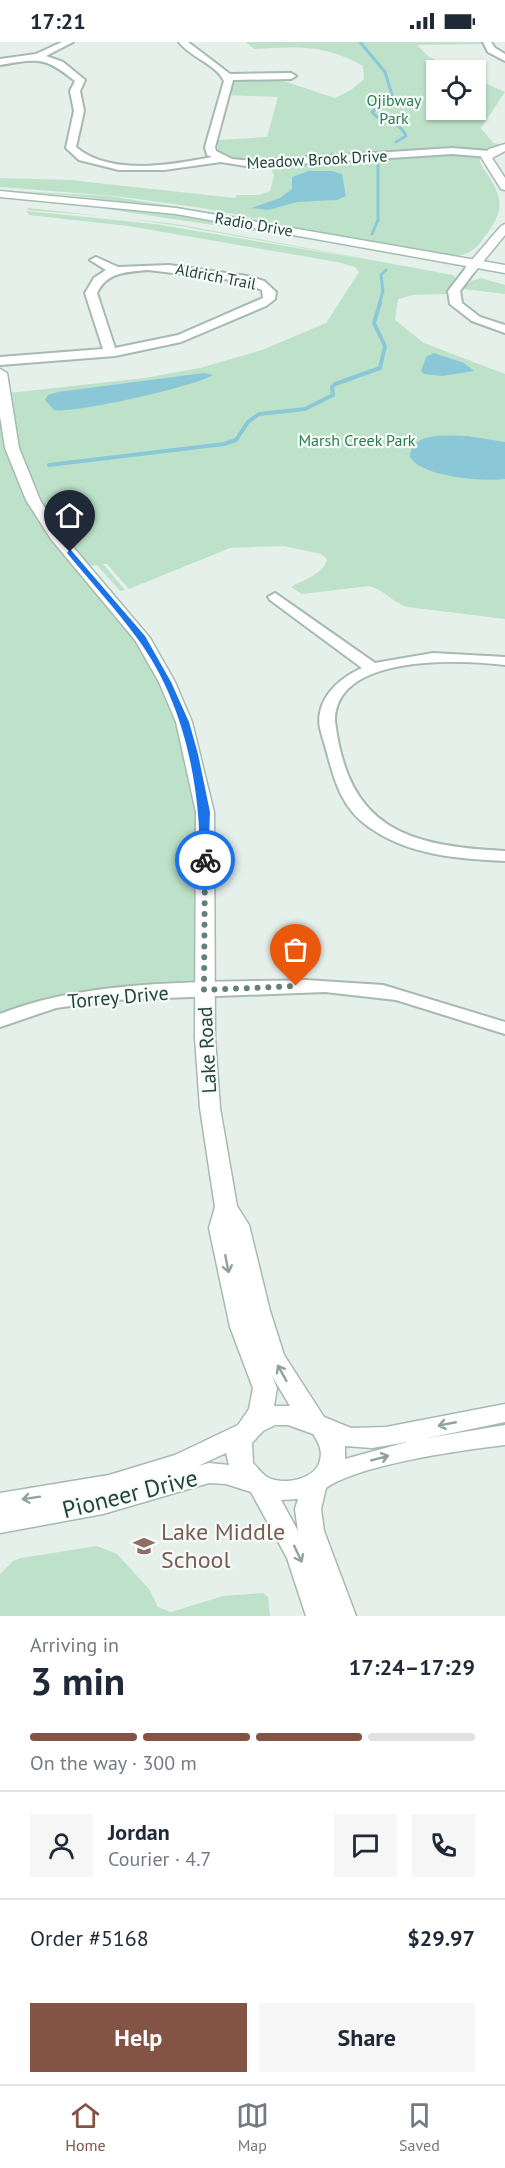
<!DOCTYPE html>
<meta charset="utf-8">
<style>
:root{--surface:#fff;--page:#f6f6f7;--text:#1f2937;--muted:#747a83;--line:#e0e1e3;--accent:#835345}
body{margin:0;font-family:"PT Sans",sans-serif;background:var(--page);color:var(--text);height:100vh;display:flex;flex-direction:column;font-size:22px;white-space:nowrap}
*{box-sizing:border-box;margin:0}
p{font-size:20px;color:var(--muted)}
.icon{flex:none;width:33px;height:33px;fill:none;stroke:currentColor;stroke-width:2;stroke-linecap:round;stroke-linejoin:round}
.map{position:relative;height:1574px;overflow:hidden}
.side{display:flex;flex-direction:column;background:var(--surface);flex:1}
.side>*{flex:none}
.controls{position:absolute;left:426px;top:18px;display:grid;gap:12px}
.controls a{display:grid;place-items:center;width:60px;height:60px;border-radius:0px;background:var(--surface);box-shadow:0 2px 4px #0004;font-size:30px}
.pin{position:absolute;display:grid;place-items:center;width:51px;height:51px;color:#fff;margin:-62px -26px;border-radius:50% 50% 50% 0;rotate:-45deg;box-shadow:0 0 6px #0007}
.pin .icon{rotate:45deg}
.courier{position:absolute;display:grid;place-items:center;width:60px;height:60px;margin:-30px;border:4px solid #1a73e8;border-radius:50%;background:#fff;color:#222;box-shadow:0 2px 8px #0007}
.summary em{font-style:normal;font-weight:700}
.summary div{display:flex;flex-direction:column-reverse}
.summary{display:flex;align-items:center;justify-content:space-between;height:102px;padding:0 30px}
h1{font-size:39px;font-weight:700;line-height:45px}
.bar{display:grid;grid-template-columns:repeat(4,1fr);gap:9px 6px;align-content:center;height:72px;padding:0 30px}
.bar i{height:8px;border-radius:4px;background:var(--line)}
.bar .active{background:var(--accent)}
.bar p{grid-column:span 4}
.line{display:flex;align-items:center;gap:15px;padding:0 30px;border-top:2px solid var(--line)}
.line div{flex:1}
.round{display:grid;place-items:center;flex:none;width:63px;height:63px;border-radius:0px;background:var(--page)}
.primary-button{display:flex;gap:12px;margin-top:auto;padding:12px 30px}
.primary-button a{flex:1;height:69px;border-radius:0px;background:var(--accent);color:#fff;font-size:24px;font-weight:700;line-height:69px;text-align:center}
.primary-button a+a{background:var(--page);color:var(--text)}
.status{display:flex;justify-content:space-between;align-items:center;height:42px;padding:0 30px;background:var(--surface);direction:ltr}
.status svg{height:16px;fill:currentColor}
.menu{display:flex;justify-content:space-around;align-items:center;height:84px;border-top:2px solid var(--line);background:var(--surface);font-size:16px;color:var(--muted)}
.menu a{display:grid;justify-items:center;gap:3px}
.menu .active{color:var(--accent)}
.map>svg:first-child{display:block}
.green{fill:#bde2c9}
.water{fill:#8ac8d8}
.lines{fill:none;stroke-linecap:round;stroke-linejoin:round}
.stream-far1{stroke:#8ac8d8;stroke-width:3}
.stream{stroke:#8ac8d8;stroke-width:4}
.minor-casing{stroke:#a7b9b3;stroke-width:4}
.tertiary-casing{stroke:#a7b9b3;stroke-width:3}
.secondary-casing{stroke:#a3bcb4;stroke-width:3}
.minor{fill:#fff;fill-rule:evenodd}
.tertiary{fill:#fff;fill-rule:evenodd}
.secondary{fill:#fff;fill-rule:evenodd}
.oneway{stroke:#90a29e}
.route{fill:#1a73e8}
.done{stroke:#668079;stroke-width:6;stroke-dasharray:0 10.8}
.labels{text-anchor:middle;stroke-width:4.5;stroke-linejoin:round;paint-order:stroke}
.far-park-label{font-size:16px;fill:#287f4e;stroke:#f7fbf9}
.far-street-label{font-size:16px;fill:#22443c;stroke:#f7fbf9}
.street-label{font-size:20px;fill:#22443c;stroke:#f7fbf9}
.near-street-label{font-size:24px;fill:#22443c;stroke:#f7fbf9}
.near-education-label{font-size:24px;fill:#785e54;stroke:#f7fbf9;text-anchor:start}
</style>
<div class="status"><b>17:21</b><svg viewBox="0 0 49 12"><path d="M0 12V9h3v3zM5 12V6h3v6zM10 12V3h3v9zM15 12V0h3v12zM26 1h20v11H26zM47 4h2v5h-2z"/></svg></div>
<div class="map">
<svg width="505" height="1574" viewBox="0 0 505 1574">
<rect width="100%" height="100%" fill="#e5f0eb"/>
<path class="green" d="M 246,0 L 487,0 L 488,2 L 417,3 L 429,15 L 458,28 L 436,28 L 436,68 L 476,68 L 476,37 L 505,50 L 481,86 L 493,101 L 505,103 L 487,108 L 452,106 L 259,120 L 231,118 L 218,111 L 218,98 L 267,95 L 278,55 L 226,53 L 227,35 L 275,36 L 335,56 L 351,48 L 364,37 L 363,24 C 324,2 297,5 254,7 Z
M 447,111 L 480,114 C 479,121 482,125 486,130 C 505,158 504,170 483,197 C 475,208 467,214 452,214 C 302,188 153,157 0,148 L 109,154 L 269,179 L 202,166 L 115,154 L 0,145 L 0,136 L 70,138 L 235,156 L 237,153 L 258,153 L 270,149 L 274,133 L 270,125 L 272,123 Z
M 28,166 L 176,182 L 453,233 L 456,237 L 447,252 L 413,253 L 398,257 L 395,278 L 424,301 L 505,332 L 505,577 L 407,565 C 393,561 385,548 369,544 L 302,552 L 291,545 C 303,538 325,531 327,517 L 321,512 L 284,504 L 230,506 L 129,547 L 107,522 L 103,522 L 125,548 L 120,549 L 97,523 L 84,525 L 167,640 L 205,770 L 204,948 L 97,953 L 0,979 L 0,352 L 145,336 L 200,326 L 262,308 L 326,281 L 359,230 L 355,225 L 337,220 L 128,184 L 29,173 L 27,169 L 155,182 L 374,219 L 180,184 L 114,175 L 27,168 Z
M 106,167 L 154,168 L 329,198 L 327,200 Z
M 481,236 L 505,243 L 505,252 L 463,247 L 471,239 Z
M 97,1504 L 117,1512 L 149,1547 L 158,1565 L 171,1570 L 223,1554 L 263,1551 L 268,1555 L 270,1574 L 0,1574 L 0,1532 L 13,1519 L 21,1516 Z"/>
<path class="water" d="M 308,129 L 332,129 L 342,132 L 346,154 L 337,158 L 297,160 L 268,168 L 251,166 L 280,156 L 292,147 L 292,135 Z
M 434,311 L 464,321 L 474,329 L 442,334 L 424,332 L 421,329 L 426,315 Z
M 204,331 L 213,333 C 197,344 73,372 54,368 L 45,358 L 48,353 L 58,350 Z
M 468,394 L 505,400 L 505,437 C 484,440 421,435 410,415 C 411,388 449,394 468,394 Z"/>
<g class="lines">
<path class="stream-far1" d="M 360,0 L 385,30 L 392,53 L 372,70 C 381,83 399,77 406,94 L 396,100
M 372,192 L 378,178 L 378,123
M 379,263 L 383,249 L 381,233 L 386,228"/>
<path class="stream" d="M 49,423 L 224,402 L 236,398 L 248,380 L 259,372 L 305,367 L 333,353 L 332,345 L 335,342 L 380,326 L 385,304 L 374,281 L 380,261"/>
<defs>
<path id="minor" d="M 62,0 L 73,0 L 46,14 L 63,20 L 85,38 L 80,49 L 84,69 L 76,105 C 110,134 172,123 212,115 L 207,113 L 205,105 L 224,39 C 215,21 191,16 179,0 L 188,0 L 230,32 L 291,31 L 296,34 L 291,37 L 233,38 L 215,105 L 216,109 L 232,117 L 252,119 L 452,106 L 489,109 L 494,112 L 489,115 L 452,112 L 252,125 L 221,120 L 164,128 L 119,128 L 79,118 L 66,106 L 74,69 L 70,49 L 75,39 C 44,14 38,17 0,23 L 0,17 L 36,12 Z
M 483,0 L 491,0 L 495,6 L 505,12 L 505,19 L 488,10 Z
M 96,215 L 118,225 L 169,223 L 247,234 L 264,239 L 276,250 L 275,257 L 266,264 L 181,300 L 115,314 L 0,323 L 0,315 L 103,307 L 85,251 L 94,236 L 106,228 L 90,218 ZM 148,228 L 240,239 L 262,248 L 263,256 L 178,293 L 115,306 L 97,251 C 107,230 126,230 148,228 Z
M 469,226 L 475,229 L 460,249 L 462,261 L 480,275 L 505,283 L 505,291 L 472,279 L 450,262 L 448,249 L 465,227 Z
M 275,551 L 375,621 L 433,611 L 505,615 L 505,623 C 461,618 335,611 335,679 C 348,787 407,804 505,809 L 505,819 C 459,817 407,813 369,785 C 341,766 334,737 326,707 C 323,695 317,683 320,671 C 324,649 344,634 362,626 L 270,558 L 268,555 Z
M 306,938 L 383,943 L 505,980 L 505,992 L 396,958 L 325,950 L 112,958 L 56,966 L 0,985 L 0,972 C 91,936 208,941 306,938 Z"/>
<path id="tertiary" d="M 505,102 L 505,109 L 492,116 L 505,136 L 505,148 L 501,147 L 481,115 L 489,107 Z
M 505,182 L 505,193 L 473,232 L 465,232 L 465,226 L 501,184 Z
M 0,327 L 7,331 L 19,406 L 40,458 L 62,492 L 150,596 L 175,640 L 192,680 L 214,770 L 215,996 L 220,1066 L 237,1164 L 249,1183 L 270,1269 L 284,1313 L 324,1375 L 351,1386 L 386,1385 L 505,1362 L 505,1380 L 428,1396 L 505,1383 L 505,1403 C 462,1408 361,1422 326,1446 L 321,1467 L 324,1489 L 356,1574 L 306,1574 L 287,1516 L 251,1450 L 226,1442 L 209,1441 L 103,1472 L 0,1491 L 0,1451 L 109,1433 L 175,1413 L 238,1383 L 249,1367 L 253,1346 L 230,1285 L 209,1186 L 215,1165 L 200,1066 L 195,996 L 196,770 L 176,680 L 159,640 L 135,598 L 51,497 L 26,458 L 5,406 L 0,374 ZM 272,1334 L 290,1364 L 274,1364 L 277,1346 ZM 275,1383 L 288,1383 L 313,1392 C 318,1400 323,1408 320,1418 C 316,1438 282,1444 267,1435 C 262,1432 257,1425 253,1421 L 252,1401 L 263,1389 ZM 407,1400 L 345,1417 L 345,1404 L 372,1406 ZM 226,1411 L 229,1423 L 209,1421 L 198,1424 ZM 298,1457 L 295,1467 L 298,1489 L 281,1458 Z"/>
<path id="secondary" d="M 0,149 L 176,166 L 505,223 L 505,231 L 176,172 L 0,155 Z"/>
</defs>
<use href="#minor" class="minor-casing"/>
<use href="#tertiary" class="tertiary-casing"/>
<use href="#secondary" class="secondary-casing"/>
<use href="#minor" class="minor"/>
<use href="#tertiary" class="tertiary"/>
<use href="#secondary" class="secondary"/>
</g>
<defs><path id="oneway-shaft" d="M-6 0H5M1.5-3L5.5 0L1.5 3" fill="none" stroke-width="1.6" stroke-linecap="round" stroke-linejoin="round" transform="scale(1.5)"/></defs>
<g class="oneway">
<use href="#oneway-shaft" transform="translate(227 1222) rotate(79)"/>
<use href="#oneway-shaft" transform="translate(282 1331) rotate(-119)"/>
<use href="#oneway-shaft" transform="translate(447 1382) rotate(169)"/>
<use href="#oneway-shaft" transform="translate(380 1416) rotate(-15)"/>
<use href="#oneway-shaft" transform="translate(31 1456) rotate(171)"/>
<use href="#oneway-shaft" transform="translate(298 1512) rotate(65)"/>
</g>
<path class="route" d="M 70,507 L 145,594 L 171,640 L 189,680 L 198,712 L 210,770 L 208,820 L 200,818 C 200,741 184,659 137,596 C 116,567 90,539 67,511 Z"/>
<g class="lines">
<path class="done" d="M 205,818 L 204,948 L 296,944"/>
</g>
<defs>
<symbol id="school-bare" viewBox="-9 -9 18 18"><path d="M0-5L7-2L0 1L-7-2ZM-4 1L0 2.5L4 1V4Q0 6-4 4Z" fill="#8d6e63" stroke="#f7fbf9" stroke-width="2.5" paint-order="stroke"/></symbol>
</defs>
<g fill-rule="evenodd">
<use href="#school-bare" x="129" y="1489" width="30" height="30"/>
</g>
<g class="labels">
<g class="far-park-label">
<text x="394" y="64">Ojibway<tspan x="394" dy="18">Park</tspan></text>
<text x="357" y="404">Marsh Creek Park</text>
</g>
<g class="far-street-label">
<text transform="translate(317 117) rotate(-3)" y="6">Meadow Brook Drive</text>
<text transform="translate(254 182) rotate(10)" y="6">Radio Drive</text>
<text transform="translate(216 234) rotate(11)" y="6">Aldrich Trail</text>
</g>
<g class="street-label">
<text transform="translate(118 955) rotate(-5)" y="7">Torrey Drive</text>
<text transform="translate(207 1008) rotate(-93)" y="7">Lake Road</text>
</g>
<g class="near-street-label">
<text transform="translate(130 1452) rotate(-14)" y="8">Pioneer Drive</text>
</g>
<g class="near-education-label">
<text x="161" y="1498">Lake Middle<tspan x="161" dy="28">School</tspan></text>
</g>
</g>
</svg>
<div class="controls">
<a><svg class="icon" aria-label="locate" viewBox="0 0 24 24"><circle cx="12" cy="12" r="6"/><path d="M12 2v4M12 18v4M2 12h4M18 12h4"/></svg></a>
</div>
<div class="pin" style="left:296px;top:944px;background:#ea580c"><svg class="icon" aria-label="bag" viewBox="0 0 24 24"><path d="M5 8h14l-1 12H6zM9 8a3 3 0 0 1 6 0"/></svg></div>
<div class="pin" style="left:70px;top:510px;background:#1f2937"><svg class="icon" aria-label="home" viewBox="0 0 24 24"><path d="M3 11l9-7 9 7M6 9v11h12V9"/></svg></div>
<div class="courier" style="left:205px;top:818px"><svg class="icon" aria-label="bike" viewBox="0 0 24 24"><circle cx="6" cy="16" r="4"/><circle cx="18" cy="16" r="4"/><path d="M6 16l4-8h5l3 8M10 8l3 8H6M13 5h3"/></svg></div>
</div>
<section class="side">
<div class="summary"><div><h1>3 min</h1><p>Arriving in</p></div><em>17:24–17:29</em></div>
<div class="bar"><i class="active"></i><i class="active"></i><i class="active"></i><i></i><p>On the way · 300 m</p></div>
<div class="line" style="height:108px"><a class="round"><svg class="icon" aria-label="person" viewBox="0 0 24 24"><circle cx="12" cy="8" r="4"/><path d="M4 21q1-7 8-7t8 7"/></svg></a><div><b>Jordan</b><p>Courier · 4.7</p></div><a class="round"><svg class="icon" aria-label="chat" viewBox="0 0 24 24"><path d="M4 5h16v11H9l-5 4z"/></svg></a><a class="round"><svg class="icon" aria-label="phone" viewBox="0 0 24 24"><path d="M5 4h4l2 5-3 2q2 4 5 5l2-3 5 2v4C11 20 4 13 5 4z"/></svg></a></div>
<div class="line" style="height:78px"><div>Order #5168</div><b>$29.97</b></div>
<div class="primary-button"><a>Help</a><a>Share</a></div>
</section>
<nav class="menu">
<a class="active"><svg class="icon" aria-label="home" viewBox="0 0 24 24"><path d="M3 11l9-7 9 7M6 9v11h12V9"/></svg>Home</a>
<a><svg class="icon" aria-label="map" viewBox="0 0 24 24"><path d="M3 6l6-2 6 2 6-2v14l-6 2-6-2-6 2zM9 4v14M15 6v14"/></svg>Map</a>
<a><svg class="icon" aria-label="saved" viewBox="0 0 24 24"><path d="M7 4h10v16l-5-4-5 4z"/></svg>Saved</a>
</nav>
